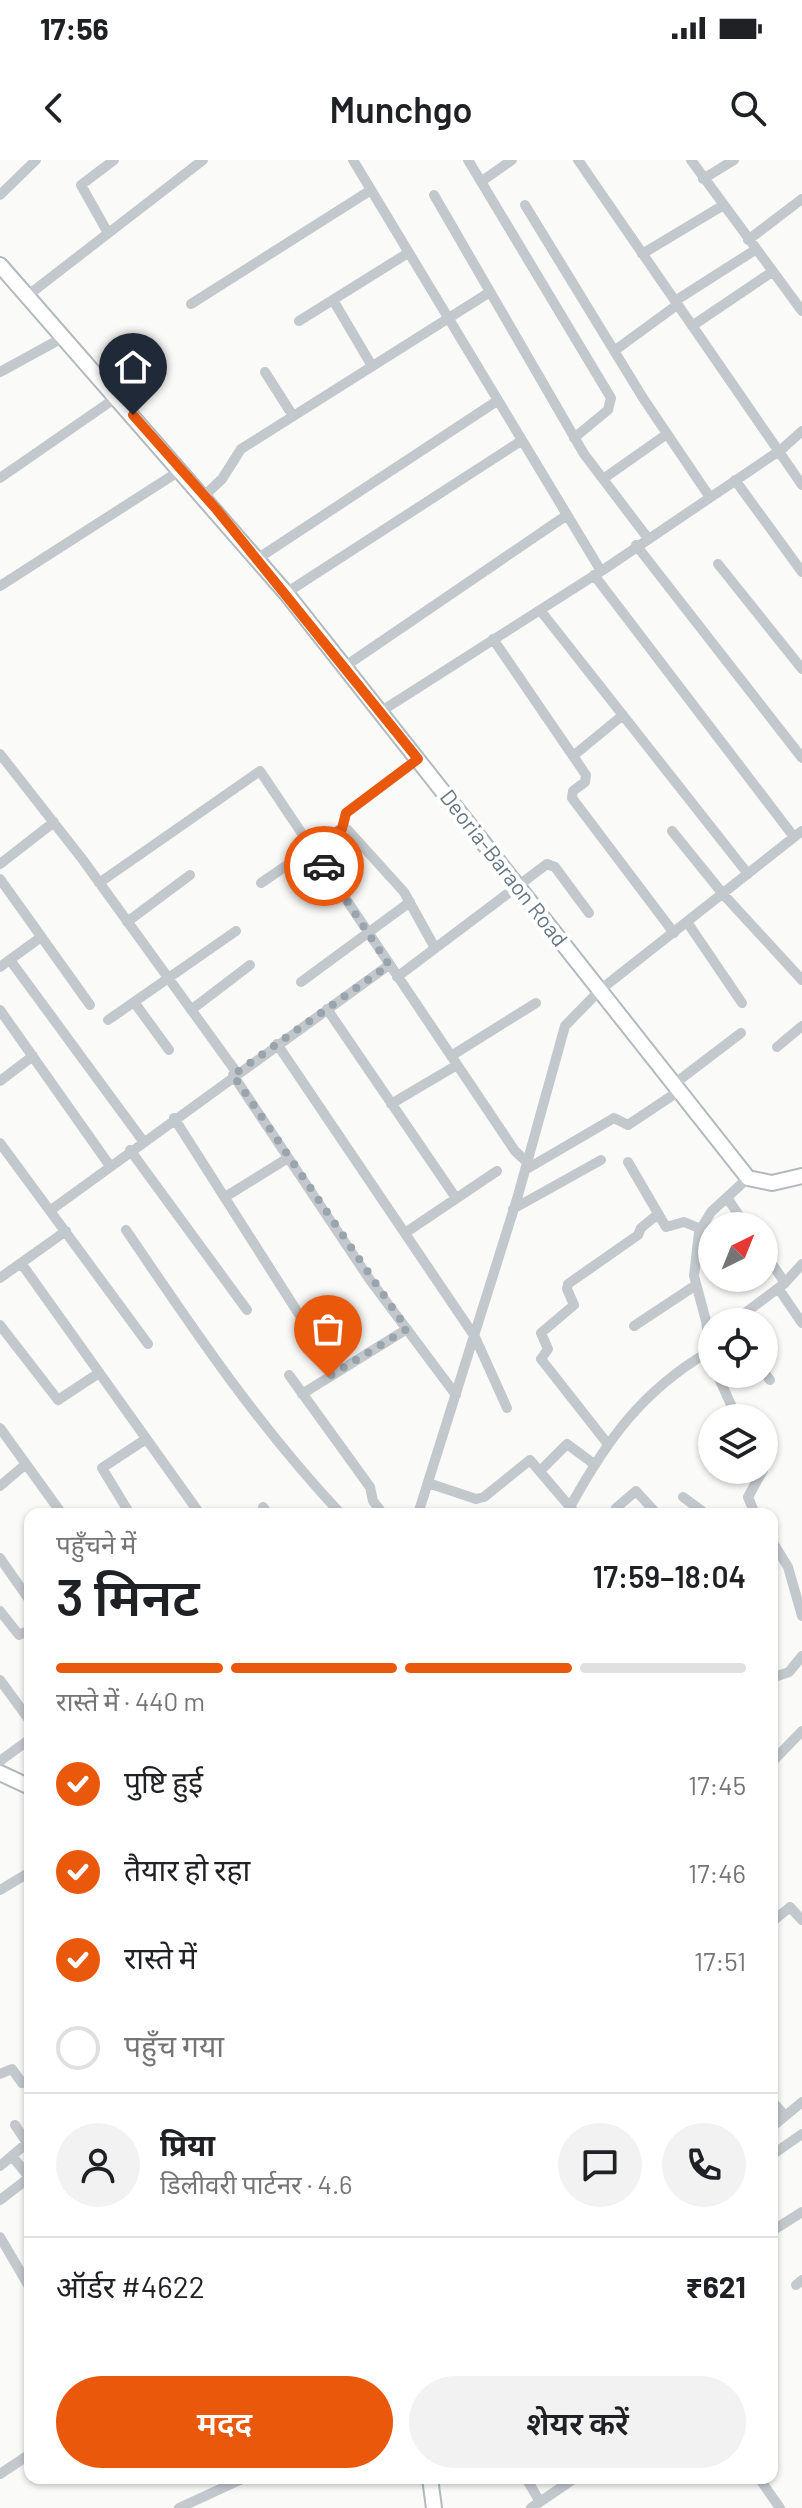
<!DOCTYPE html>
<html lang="hi">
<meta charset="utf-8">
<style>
:root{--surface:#fff;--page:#f2f2f2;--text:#202124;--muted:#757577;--line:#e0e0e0;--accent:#ea580c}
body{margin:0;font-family:Barlow,"Noto Sans Devanagari",sans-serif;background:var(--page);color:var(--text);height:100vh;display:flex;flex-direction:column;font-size:30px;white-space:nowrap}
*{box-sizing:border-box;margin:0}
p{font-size:26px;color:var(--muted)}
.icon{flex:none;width:44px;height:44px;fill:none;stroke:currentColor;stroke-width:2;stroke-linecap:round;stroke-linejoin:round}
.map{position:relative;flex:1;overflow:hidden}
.panel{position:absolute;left:24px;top:1348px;width:754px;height:976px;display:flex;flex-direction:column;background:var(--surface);border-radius:16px;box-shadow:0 2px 6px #0004}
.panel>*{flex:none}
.needle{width:52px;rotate:43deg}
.fabs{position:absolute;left:698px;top:1052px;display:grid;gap:16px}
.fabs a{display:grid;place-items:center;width:80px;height:80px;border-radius:50%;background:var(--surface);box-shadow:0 2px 6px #0004;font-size:40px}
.pin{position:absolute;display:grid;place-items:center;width:68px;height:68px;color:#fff;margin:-82px -34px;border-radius:50% 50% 50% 0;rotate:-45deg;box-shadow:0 0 8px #0007}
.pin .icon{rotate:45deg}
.courier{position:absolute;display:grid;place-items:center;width:80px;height:80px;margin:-40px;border:6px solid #ea580c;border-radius:50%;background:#fff;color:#222;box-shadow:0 2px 10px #0007}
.headline em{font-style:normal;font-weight:600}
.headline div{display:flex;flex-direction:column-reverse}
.headline{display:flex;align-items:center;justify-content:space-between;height:136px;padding:0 32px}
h1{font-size:52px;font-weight:600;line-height:60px}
.bar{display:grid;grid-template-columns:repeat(4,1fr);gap:12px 8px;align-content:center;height:96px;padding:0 32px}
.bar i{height:10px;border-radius:6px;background:var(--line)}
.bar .on{background:var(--accent)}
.bar p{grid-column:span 4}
.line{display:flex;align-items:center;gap:20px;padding:0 32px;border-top:2px solid var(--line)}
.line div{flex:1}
.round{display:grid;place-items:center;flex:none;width:84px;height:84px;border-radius:42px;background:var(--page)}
ol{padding:0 32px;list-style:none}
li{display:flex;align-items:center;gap:24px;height:88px}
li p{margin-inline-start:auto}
li .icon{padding:8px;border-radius:50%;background:var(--accent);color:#fff;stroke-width:4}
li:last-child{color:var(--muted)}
li i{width:44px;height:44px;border:4px solid var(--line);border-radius:50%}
.primary-button{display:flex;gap:16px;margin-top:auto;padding:16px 32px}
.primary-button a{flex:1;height:92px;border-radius:48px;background:var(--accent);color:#fff;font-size:32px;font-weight:600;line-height:92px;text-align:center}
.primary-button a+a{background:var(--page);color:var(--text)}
.status{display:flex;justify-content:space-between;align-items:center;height:56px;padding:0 40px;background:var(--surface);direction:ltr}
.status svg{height:22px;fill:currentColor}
header{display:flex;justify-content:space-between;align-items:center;height:104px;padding:0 32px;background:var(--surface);font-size:36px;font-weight:600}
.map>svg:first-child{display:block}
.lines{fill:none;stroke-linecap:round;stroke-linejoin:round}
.secondary-casing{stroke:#b3babf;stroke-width:18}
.street{stroke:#c3c8cc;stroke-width:10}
.secondary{stroke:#fff;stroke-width:14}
.done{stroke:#99a4ac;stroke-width:8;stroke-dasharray:0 14.4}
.route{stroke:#ea580c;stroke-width:10}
.labels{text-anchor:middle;stroke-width:8;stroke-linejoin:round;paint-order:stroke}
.street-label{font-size:22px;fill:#657683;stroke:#fff}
</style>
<div class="status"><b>17:56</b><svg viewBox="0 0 49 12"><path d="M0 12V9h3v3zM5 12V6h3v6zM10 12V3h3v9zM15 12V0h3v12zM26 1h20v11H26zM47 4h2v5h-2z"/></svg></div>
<header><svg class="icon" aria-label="back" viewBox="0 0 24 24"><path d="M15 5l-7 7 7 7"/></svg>Munchgo<svg class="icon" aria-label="search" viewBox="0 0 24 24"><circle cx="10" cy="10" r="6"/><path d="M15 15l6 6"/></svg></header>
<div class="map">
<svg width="802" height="2348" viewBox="0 0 802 2348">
<rect width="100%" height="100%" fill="#fafaf8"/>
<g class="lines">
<defs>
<path id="secondary" d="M 0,105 L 286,433 L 748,1018 L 772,1023 L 802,1016
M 0,1613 L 30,1627
M 430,2318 L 434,2348"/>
</defs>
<use href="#secondary" class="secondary-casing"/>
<path class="street" d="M 353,0 L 601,411
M 468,0 L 611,238 L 608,250 L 574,278
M 578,0 L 802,325
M 691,0 L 802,151
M 703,19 L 734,0
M 482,21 L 512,0
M 0,35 L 36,0
M 434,35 L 584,294 L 647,377
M 525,45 L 643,238 L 709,336
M 108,73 L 81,25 L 114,0
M 748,80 L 802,39
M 642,94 L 722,46
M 27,136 L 203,0
M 333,140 L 372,206
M 675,141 L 755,90
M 191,144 L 371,30
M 299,161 L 408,93
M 692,166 L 772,112
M 614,191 L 677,145
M 0,212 L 64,177
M 265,212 L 293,256
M 0,318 L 117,237
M 603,319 L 667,274
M 735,320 L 802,412
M 204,336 L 222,319 L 241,289 L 490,132
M 636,385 L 802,598
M 257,399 L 497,241
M 718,404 L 802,509
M 594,415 L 794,677
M 0,426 L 181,310
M 286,433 L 521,281
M 540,450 L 748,714
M 493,479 L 586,615 L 585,622 L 573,631 L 572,638 L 674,773
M 344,507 L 567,355
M 380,552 L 606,408 L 782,289 L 802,271
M 0,594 L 83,700 L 237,913
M 573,596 L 623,555
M 342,669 L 346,653 L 418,599
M 672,671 L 723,734 L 802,820
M 0,704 L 54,662
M 0,719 L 90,845
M 99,723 L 260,611 L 515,991 L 527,1002
M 261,723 L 340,669 L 347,669 L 404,732 L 435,788
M 127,762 L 190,715
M 687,762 L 742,843
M 10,800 L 143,981
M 0,807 L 41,777
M 397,817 L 547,704 L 555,707 L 589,753
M 301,822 L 410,742
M 134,842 L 169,890
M 327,849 L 456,1038
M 0,850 L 110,1006
M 191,850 L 250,805
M 108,860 L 236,771
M 277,884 L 475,1177 L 507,1248
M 777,887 L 802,866
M 451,896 L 536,843
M 233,915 L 370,1120 L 456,1235
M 0,921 L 33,896
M 674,924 L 741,873
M 391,944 L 457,905
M 174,958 L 323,1192
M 0,983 L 148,1184
M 130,990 L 247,1150
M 628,1002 L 666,1067 L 684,1062 L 701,1069
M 525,1010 L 614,958 L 628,965 L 679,931
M 225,1037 L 288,998
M 728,1039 L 746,1066
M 513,1049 L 601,1000
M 51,1050 L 389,805
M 126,1070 C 193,1169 259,1267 341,1354
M 405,1073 L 497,1011
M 764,1092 L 785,1123
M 21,1103 L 200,1354
M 0,1118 L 66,1071
M 778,1128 L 802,1163
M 733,1162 L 785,1123 L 802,1104
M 0,1165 L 58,1240 L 99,1213
M 634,1166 L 696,1125
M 712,1204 L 706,1161 L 694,1116 L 699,1072 L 711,1052 L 748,1018
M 764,1212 L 770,1220
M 717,1214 L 737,1258
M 289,1215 L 370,1327 L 373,1341 L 383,1354
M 302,1234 L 407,1169
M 0,1268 L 62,1354
M 607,1283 L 541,1199 L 548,1189 L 541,1173 L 574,1145 L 567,1129 L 568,1124 L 638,1075 L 641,1068 L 658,1054
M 540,1311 L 567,1284 L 594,1304
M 428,1323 L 476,1339 L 484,1337 L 530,1300 L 570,1347
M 0,1326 L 26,1304
M 683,1337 L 706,1354
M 263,1347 L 268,1354
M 616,1348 L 636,1331 L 657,1354
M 130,1354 L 102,1308 L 146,1279
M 418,1354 L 517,1039 L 565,866 L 600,830 L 802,671
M 576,1354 L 570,1347 C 607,1280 641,1232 708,1192
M 755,1354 L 748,1337 L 763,1310
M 772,1381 L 788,1407 L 802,1456
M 0,1398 L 30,1441
M 0,1451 L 19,1475 L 30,1470
M 772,1518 L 789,1512 L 802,1496
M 0,1520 L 30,1561
M 0,1601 L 30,1579
M 772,1602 L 802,1571
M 0,1730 L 30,1712
M 772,1762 L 790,1747 L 802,1760
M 0,1914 L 12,1909 L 22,1923 L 30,1919
M 772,1941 L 785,1956
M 772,1967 L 802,1942
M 772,1995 L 802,1974
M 12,1996 L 29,2017
M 0,2006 L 27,1983 L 15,1965
M 0,2040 L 30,2017
M 772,2071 L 802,2052
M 0,2077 L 30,2128
M 796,2125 L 802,2120
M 0,2314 L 30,2294
M 526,2318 L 540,2342
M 759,2318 L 780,2348
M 179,2348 L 244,2318
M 531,2348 L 575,2318"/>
<use href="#secondary" class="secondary"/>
</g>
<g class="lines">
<path class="done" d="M 324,706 L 389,805 L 233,915 L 407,1169 L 328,1217"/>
<path class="route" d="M 133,255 L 217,350 L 418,599 L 346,653 L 342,669 L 311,687 L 324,706"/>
</g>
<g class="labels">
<g class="street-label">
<text transform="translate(504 708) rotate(52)" y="8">Deoria-Baraon Road</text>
</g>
</g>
</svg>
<div class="fabs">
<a><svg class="needle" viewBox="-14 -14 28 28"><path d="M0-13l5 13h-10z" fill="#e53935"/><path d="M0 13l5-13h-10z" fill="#757577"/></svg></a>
<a><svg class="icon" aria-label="locate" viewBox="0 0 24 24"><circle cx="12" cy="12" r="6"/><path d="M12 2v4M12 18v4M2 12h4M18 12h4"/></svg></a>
<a><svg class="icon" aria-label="layers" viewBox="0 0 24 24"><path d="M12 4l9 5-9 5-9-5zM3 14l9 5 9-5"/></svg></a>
</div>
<div class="pin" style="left:328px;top:1217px;background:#ea580c"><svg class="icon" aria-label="bag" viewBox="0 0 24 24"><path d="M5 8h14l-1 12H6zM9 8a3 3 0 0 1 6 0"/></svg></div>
<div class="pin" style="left:133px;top:255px;background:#1f2937"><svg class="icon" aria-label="home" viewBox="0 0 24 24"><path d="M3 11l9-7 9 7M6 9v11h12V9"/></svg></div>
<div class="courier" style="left:324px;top:706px"><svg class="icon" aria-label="car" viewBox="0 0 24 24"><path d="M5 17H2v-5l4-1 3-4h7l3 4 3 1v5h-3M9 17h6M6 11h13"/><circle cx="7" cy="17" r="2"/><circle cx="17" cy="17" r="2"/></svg></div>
<section class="panel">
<div class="headline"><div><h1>3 मिनट</h1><p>पहुँचने में</p></div><em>17:59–18:04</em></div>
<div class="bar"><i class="on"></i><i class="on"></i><i class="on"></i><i></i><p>रास्ते में · 440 m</p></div>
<ol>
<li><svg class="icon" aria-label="check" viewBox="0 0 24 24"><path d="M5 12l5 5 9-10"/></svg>पुष्टि हुई<p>17:45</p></li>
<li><svg class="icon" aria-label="check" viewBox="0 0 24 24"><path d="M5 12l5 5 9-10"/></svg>तैयार हो रहा<p>17:46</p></li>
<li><svg class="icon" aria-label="check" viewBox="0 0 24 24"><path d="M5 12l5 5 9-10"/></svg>रास्ते में<p>17:51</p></li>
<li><i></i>पहुँच गया</li>
</ol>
<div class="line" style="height:144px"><a class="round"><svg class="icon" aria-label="person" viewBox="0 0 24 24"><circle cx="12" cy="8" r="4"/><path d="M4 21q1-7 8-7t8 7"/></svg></a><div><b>प्रिया</b><p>डिलीवरी पार्टनर · 4.6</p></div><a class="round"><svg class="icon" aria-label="chat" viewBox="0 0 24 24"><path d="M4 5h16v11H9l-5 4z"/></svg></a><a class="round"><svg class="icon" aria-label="phone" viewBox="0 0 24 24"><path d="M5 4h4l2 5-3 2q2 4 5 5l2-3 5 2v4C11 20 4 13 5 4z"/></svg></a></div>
<div class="line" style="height:104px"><div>ऑर्डर #4622</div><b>₹621</b></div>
<div class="primary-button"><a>मदद</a><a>शेयर करें</a></div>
</section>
</div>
